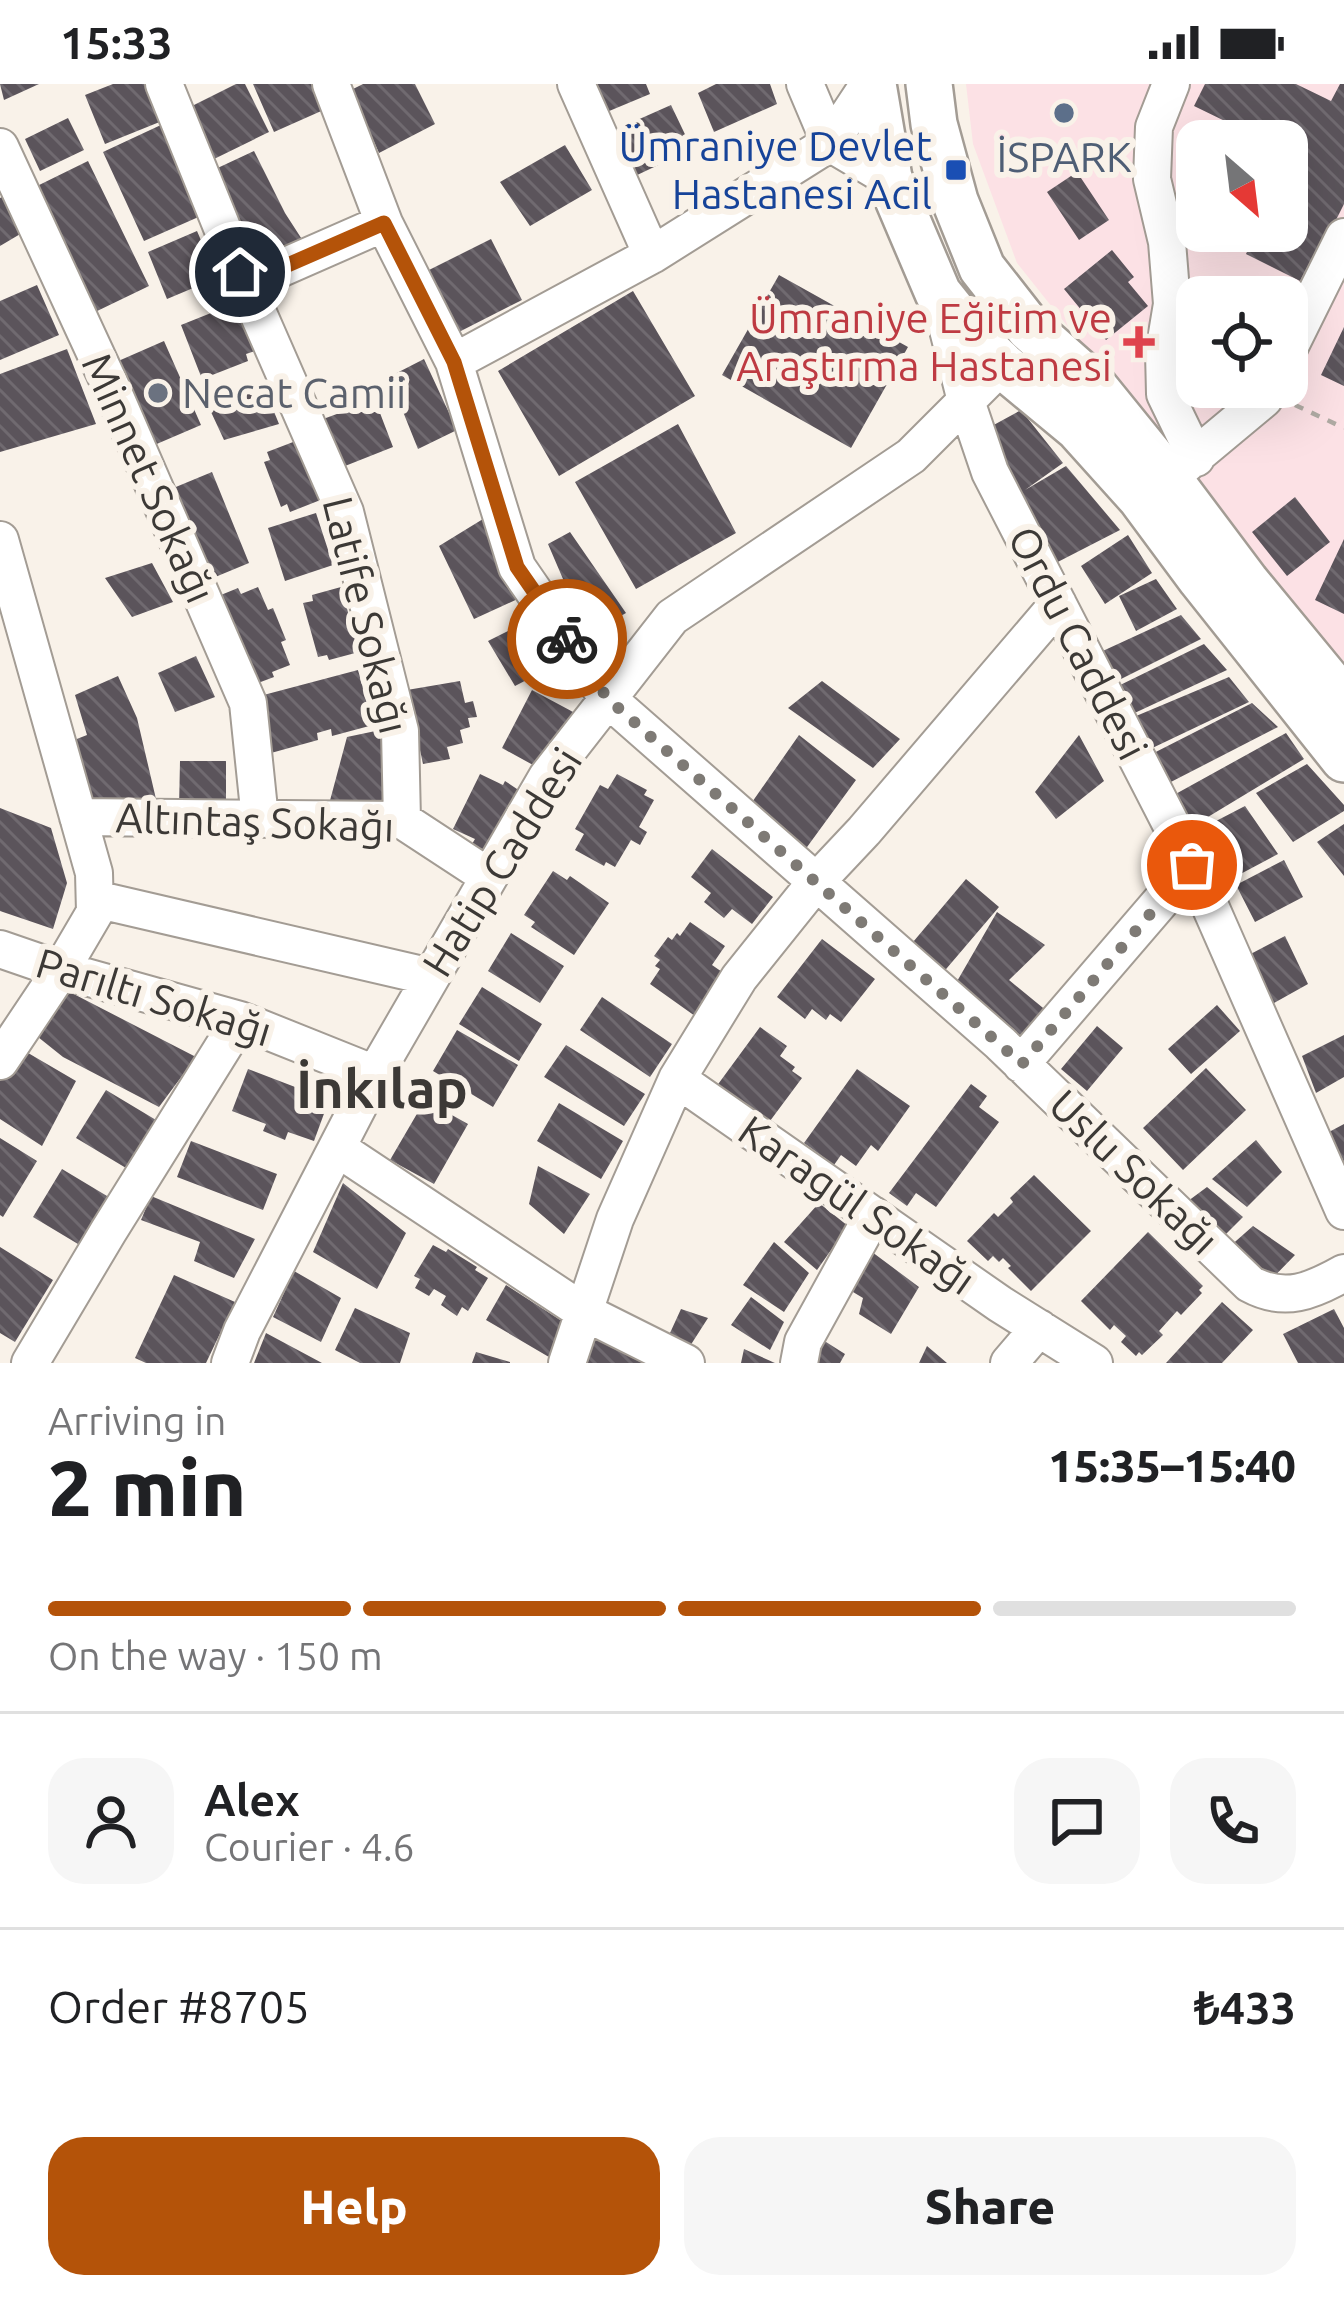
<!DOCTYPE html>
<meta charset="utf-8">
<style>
:root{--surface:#fff;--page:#f6f6f6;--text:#202124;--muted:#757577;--line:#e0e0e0;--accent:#b45309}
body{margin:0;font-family:Ubuntu,sans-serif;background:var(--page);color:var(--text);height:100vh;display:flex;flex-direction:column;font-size:45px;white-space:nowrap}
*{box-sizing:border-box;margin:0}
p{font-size:39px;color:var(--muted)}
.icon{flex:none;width:66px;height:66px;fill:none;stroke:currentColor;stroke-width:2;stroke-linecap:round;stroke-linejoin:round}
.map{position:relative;height:1279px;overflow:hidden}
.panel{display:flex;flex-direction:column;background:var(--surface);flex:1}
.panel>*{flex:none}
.needle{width:78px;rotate:152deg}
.controls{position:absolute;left:1176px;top:36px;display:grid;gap:24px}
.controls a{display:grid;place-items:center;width:132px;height:132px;border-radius:24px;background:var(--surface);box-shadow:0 12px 48px #0002;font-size:60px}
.pin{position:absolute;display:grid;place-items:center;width:102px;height:102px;color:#fff;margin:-51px;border:6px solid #fff;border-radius:50%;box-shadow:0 3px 12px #0007}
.courier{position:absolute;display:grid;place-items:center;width:120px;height:120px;margin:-60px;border:9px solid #b45309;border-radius:50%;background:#fff;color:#222;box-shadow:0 3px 15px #0007}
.head em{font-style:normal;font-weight:800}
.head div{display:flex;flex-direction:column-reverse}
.head{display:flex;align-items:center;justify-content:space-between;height:204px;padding:0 48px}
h1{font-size:78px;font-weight:800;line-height:90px}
.bar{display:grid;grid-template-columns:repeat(4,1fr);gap:18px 12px;align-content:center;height:144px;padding:0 48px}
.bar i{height:15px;border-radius:9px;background:var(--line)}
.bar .active{background:var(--accent)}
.bar p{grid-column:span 4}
.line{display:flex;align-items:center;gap:30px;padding:0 48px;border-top:3px solid var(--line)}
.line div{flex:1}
.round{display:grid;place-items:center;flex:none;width:126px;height:126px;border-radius:36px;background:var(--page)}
.primary-button{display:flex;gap:24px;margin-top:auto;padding:24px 48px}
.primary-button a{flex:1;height:138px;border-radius:36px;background:var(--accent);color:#fff;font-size:48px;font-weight:800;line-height:138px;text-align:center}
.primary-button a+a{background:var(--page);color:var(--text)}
.status{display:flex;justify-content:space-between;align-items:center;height:84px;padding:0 60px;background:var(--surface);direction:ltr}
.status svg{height:33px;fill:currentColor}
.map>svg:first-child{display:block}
.medical{fill:#fce1e5;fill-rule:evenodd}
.building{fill:url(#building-back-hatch)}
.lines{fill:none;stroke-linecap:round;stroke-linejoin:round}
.minor-casing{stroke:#a39c94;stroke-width:40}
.major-casing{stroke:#a39c94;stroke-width:50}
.path{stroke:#afaaa3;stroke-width:4.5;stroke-dasharray:9 9;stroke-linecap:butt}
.minor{stroke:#fff;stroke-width:36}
.major{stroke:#fff;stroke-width:45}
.done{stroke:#7e7a75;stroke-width:12;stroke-dasharray:0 21.6}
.route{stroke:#b45309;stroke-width:15}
.service-dot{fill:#5c6f8a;stroke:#f9f2e9;stroke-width:4.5}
.transit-dot{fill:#1a4fb4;stroke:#f9f2e9;stroke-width:4.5}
.health-dot{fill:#e0444e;stroke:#f9f2e9;stroke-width:4.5}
.worship-dot{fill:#6b7280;stroke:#f9f2e9;stroke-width:4.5}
.labels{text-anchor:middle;stroke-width:12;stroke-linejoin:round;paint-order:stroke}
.transit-label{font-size:42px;fill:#164399;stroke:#f9f2e9;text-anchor:end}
.service-label{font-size:42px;fill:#4e5e75;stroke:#f9f2e9}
.health-label{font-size:42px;fill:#be3a42;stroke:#f9f2e9;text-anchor:end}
.worship-label{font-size:42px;fill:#5b616d;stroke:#f9f2e9;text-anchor:start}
.street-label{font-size:42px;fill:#3c3936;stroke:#f9f2e9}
.district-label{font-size:54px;font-weight:bold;fill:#3c3936;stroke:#f9f2e9}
</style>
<div class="status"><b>15:33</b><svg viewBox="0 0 49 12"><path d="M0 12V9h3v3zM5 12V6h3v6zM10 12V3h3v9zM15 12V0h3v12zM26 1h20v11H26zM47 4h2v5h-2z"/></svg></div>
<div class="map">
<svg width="1344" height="1279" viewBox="0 0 1344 1279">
<defs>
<pattern id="building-back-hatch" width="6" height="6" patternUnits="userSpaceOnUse" patternTransform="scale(3)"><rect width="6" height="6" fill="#5b545b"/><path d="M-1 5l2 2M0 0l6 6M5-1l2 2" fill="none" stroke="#706a70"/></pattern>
</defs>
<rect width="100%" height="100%" fill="#f9f2e9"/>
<path class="medical" d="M 966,0 L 1344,0 L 1344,589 L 1017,179 L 973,60 ZM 1197,57 L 1287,57 L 1287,147 L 1197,147 ZM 1197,213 L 1287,213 L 1287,303 L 1197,303 Z"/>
<path class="building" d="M 0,0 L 39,0 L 4,16 Z
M 113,0 L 153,0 L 167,35 L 105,60 L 85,11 Z
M 236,0 L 245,0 L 269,48 L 212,76 L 186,25 Z
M 253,0 L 317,0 L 328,24 L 274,48 Z
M 363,0 L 415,0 L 435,40 L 379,69 L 351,6 Z
M 588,0 L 646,0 L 650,10 L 602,30 Z
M 716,0 L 770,0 L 777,20 L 714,48 L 698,9 Z
M 1205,0 L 1296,0 L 1331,17 L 1340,0 L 1344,0 L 1344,120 L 1323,162 L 1319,160 L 1300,197 L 1246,170 L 1257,147 L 1287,147 L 1287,108 L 1303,75 L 1287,67 L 1287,57 L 1266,57 L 1194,22 Z
M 671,21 L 692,65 L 633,93 L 608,49 Z
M 68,34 L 84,66 L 40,87 L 25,55 Z
M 163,40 L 203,131 L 144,157 L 103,68 Z
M 565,61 L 592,106 L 530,142 L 500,98 Z
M 254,67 L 285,129 L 305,160 L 249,184 L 209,88 Z
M 88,77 L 149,202 L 93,229 L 33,104 Z
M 1077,88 L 1109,136 L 1079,156 L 1047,108 Z
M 6,111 L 27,146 L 0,162 L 0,114 Z
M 197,147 L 217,194 L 167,215 L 148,168 Z
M 491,155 L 522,216 L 455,250 L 425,188 Z
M 1112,166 L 1134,193 L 1128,198 L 1148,222 L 1106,256 L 1064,205 Z
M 779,191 L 908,263 L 851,364 L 722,291 Z
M 37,201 L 59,251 L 0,276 L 0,217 Z
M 633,207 L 695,312 L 559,392 L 498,287 Z
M 226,223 L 229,229 L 239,225 L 255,267 L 246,270 L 248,277 L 202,295 L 181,241 Z
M 1344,243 L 1344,302 L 1321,291 Z
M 164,257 L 201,341 L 152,362 L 116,278 Z
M 67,265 L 96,340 L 0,368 L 0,290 Z
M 424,275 L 457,346 L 418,365 L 389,293 Z
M 262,298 L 279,340 L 224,356 L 205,315 Z
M 375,316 L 393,363 L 340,384 L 315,338 Z
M 1021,326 L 1063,379 L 1025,406 L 1066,382 L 1120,446 L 1048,483 L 990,343 Z
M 678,340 L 736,449 L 636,505 L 575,398 Z
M 301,355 L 323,415 L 290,428 L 287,420 L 281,423 L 264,378 L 270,376 L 267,368 Z
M 212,388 L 249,479 L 208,496 L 171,405 Z
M 1295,413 L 1330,458 L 1287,492 L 1252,448 Z
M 316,429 L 333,481 L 285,497 L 268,444 Z
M 483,435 L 522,513 L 474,535 L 439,462 Z
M 570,448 L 626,529 L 587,551 L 548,460 Z
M 1128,451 L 1152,489 L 1105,520 L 1081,482 Z
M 1344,455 L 1344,530 L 1315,516 Z
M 152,479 L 173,518 L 132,533 L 105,494 Z
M 1156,495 L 1177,525 L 1136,547 L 1119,512 Z
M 258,503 L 268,526 L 273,524 L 286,556 L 281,558 L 290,581 L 272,588 L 274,593 L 253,601 L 216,513 L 238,504 L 241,510 Z
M 341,503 L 359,568 L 329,576 L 327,571 L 318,573 L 303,519 L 313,517 L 312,511 Z
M 1181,531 L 1201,555 L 1109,601 L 1094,571 Z
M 536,533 L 561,578 L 515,602 L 488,557 Z
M 1204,560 L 1227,586 L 1126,633 L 1112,605 Z
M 196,572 L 215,613 L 175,628 L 158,589 Z
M 358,586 L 373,641 L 332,652 L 331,645 L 317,649 L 318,656 L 271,669 L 256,613 Z
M 118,592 L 137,634 L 156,715 L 84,717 L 64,660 L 87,651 L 75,611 Z
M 1229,593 L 1249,618 L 1146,667 L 1129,635 Z
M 460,597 L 465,619 L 473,617 L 477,633 L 468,634 L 470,643 L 460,646 L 463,659 L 447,663 L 450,675 L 423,680 L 407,606 Z
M 822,597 L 900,655 L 873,684 L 788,624 Z
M 532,606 L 575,629 L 544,687 L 502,664 Z
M 1252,619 L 1278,643 L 1165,701 L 1142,675 Z
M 385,645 L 387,726 L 328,724 L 347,653 Z
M 1286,649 L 1304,675 L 1188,745 L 1172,712 Z
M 799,651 L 856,696 L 799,774 L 748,724 Z
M 1079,651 L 1104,697 L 1056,735 L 1035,708 Z
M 180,677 L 226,677 L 226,720 L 179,725 Z
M 1307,680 L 1344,721 L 1344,727 L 1293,758 L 1256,709 Z
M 480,690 L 503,701 L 505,697 L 523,709 L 490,769 L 472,760 L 475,755 L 453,745 Z
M 617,690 L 647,706 L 644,711 L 654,716 L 639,743 L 647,748 L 640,761 L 631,756 L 615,783 L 606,778 L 604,782 L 575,766 L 584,750 L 575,745 L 600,701 L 608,705 Z
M 1245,722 L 1278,770 L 1216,803 L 1193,749 Z
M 0,724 L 51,744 L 67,799 L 53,845 L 0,827 Z
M 1344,740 L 1344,792 L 1317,758 Z
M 712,765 L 773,813 L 752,840 L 732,825 L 724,834 L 704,818 L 711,809 L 691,793 Z
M 1284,776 L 1303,813 L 1255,838 L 1236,801 Z
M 553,787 L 567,796 L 570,792 L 609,819 L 574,871 L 531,843 L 535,838 L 524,831 Z
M 966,795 L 999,823 L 941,891 L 908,864 Z
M 997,828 L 1045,861 L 1009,896 L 1048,928 L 1022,960 L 952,906 Z
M 690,838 L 725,862 L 712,881 L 725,890 L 695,932 L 650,900 L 660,885 L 655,882 L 660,876 L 654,872 L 668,853 L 672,856 L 677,849 L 680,852 Z
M 511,849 L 564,882 L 540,919 L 488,887 Z
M 1285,852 L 1308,900 L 1267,923 L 1243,874 Z
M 822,855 L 875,895 L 841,938 L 830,930 L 826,936 L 812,925 L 805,935 L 777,913 Z
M 482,903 L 542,940 L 519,977 L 459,940 Z
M 64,905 L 196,973 L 159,1023 L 63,973 L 33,949 Z
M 602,913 L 672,960 L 650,993 L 580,946 Z
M 1217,921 L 1240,947 L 1191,990 L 1168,965 Z
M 1097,942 L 1123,964 L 1087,1007 L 1061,985 Z
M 760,943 L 787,962 L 780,972 L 795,983 L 792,987 L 802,994 L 767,1041 L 716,1003 Z
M 457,946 L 518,981 L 493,1023 L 433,987 Z
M 1344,951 L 1344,993 L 1316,1009 L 1302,972 Z
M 566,961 L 645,1010 L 624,1042 L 544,993 Z
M 23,966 L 76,997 L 42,1062 L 0,1035 L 0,997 Z
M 1206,984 L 1246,1026 L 1183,1086 L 1143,1044 Z
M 248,985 L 329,1016 L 314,1057 L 288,1048 L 285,1056 L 263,1047 L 266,1040 L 232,1027 Z
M 857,985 L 910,1022 L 878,1067 L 871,1061 L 856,1082 L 841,1071 L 834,1081 L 804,1059 Z
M 971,1000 L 987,1012 L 979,1023 L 999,1038 L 936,1123 L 916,1109 L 907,1122 L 889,1109 Z
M 106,1006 L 161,1039 L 131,1087 L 76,1054 Z
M 425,1016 L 468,1040 L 434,1100 L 390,1076 Z
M 559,1019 L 623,1057 L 601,1095 L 537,1057 Z
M 1344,1040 L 1344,1078 L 1329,1048 Z
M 0,1054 L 37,1077 L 3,1133 L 0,1131 Z
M 1256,1056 L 1282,1088 L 1247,1123 L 1212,1095 Z
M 191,1057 L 277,1090 L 263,1126 L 177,1093 Z
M 538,1082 L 590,1110 L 564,1150 L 529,1120 Z
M 62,1085 L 117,1118 L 88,1166 L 33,1133 Z
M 1034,1091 L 1091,1147 L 1031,1207 L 1008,1184 L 1011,1182 L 1003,1174 L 999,1178 L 993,1172 L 988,1177 L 967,1157 L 994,1129 L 998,1133 L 1013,1118 L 1010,1114 Z
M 343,1099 L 406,1149 L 377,1205 L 313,1168 Z
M 1207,1103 L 1243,1133 L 1217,1159 L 1184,1120 Z
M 151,1112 L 255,1155 L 234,1194 L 194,1177 L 200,1158 L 141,1136 Z
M 819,1119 L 848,1142 L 817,1186 L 784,1158 Z
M 1253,1142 L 1295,1171 L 1261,1206 L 1228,1164 Z
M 1148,1148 L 1203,1202 L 1199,1206 L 1202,1209 L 1181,1231 L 1177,1227 L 1159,1247 L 1163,1251 L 1142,1271 L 1139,1268 L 1136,1272 L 1121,1258 L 1126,1252 L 1114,1241 L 1110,1246 L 1081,1217 Z
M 774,1158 L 809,1189 L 784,1228 L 743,1201 Z
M 433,1161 L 446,1168 L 448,1165 L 477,1183 L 475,1186 L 488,1194 L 468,1227 L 462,1223 L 457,1232 L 441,1221 L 446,1212 L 434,1205 L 429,1212 L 415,1204 L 420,1195 L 414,1192 Z
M 864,1162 L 919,1203 L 891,1250 L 859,1230 L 863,1214 L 843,1202 Z
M 0,1163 L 53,1196 L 15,1258 L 0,1249 Z
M 294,1187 L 341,1214 L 321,1258 L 273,1233 Z
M 174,1191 L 235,1218 L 206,1279 L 146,1279 L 135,1274 Z
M 506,1201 L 565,1239 L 556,1253 L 560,1254 L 554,1276 L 486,1236 Z
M 751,1213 L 784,1238 L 770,1266 L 731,1241 Z
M 1222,1218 L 1253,1246 L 1222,1279 L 1166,1279 Z
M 355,1224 L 410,1249 L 400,1279 L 360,1279 L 335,1266 Z
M 681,1225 L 708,1234 L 683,1273 L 664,1262 Z
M 1334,1225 L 1344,1244 L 1344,1279 L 1298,1279 L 1283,1250 Z
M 586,1243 L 661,1279 L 579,1279 Z
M 266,1249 L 322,1279 L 254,1279 Z
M 815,1251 L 845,1270 L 840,1279 L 803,1279 Z
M 927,1262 L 947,1279 L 919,1279 Z
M 744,1265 L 775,1279 L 741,1279 Z
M 476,1268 L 510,1278 L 510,1279 L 472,1279 Z"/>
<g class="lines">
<defs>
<path id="minor" d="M 164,0 L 240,188 L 345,428 L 400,647 L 402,736
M 331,0 L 384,139 L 454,278 L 517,483 L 608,615 L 1000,959 L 1250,1200 C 1285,1219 1312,1207 1344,1189
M 576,0 L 652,171
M 805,0 L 830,59
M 1171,0 L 1154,43 L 1152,95 L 1167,158 L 1172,220 L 1164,268 L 1165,310 L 1196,374
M 830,59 L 869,0
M 0,63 L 110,301 L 248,619 L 260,735
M 245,200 L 384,139
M 941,218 L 966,317 L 990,388 L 1192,781 L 1344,1127
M 1287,268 L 1344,153
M 454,278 L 652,171 L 830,59 L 889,94
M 1180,385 L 1264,315 L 1270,303
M 0,456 L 94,789 L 95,828 L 61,886 L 0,977
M 78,733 L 402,736 L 489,793
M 95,815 L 431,893
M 0,865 L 61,886 L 240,936 L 375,990
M 1021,980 L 1192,781
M 677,995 L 1000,1220 L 1094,1279
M 337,1064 L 584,1228 L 686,1279
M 30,1279 L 108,1148 L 240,936
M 230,1279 L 242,1247 L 375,990 L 547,693 L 672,533 L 911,372 L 1002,281
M 567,1279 L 615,1135 L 677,995 L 739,894 L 816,798 L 864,747 L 1058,520
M 799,1279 L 803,1258 L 873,1131
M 1009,1279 L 1039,1244"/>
<path id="major" d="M 873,0 L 889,94 L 938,209 L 974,254 L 1002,281 L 1078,344 L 1141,414 L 1201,495 L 1344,675
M 929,0 L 934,40 L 955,117 L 982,184 L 1029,244 L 1091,299 L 1168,394 L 1246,498 L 1344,617"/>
</defs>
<use href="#minor" class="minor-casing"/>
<use href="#major" class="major-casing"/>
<path class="path" d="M 1295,321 L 1344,344"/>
<use href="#minor" class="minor"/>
<use href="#major" class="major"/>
</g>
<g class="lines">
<path class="done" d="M 567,555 L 608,615 L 1022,980 L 1192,781"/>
<path class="route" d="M 240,188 L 244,200 L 384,139 L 454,278 L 517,483 L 567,555"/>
</g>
<circle class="service-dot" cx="1064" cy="29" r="12"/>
<rect class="transit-dot" x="944" y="74" width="24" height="24" rx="6"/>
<path class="health-dot" d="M1133 240h12v12h12v12h-12v12h-12v-12h-12v-12h12z"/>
<circle class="worship-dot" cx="158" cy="309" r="12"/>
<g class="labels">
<g class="transit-label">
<text x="932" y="77">Ümraniye Devlet<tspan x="932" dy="48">Hastanesi Acil</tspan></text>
</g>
<g class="service-label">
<text x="1064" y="88">İSPARK</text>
</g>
<g class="health-label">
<text x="1112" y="249">Ümraniye Eğitim ve<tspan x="1112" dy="48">Araştırma Hastanesi</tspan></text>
</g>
<g class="worship-label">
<text x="182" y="324">Necat Camii</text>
</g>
<g class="street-label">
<text transform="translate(149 394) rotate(66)" y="15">Minnet Sokağı</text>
<text transform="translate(366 531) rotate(76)" y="15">Latife Sokağı</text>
<text transform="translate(1078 559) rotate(63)" y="15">Ordu Caddesi</text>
<text transform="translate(255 738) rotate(2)" y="15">Altıntaş Sokağı</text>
<text transform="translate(502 778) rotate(-58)" y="15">Hatip Caddesi</text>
<text transform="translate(154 913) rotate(17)" y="15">Parıltı Sokağı</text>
<text transform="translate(1134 1088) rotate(44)" y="15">Uslu Sokağı</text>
<text transform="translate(857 1121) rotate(35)" y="15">Karagül Sokağı</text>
</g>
<g class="district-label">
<text x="382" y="1024">İnkılap</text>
</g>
</g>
</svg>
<div class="controls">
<a><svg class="needle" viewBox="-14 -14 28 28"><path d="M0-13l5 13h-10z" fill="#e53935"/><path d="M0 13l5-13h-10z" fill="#757577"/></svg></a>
<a><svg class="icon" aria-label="locate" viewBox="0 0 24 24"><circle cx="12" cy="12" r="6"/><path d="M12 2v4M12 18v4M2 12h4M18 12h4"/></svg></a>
</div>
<div class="pin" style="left:1192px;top:781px;background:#ea580c"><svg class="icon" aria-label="bag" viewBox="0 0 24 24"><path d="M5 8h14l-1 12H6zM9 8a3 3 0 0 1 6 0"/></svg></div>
<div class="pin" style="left:240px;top:188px;background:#1f2937"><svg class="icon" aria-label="home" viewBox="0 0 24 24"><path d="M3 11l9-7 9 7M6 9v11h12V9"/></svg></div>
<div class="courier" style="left:567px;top:555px"><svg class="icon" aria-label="bike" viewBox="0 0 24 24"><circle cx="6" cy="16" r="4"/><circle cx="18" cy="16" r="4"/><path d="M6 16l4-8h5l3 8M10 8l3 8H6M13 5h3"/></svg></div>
</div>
<section class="panel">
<div class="head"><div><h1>2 min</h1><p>Arriving in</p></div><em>15:35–15:40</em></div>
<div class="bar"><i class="active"></i><i class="active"></i><i class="active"></i><i></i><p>On the way · 150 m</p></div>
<div class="line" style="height:216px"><a class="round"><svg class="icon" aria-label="person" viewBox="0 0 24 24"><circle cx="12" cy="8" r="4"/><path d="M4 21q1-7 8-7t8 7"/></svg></a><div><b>Alex</b><p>Courier · 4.6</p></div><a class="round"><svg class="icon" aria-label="chat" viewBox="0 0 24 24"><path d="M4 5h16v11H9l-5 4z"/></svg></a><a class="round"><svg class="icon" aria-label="phone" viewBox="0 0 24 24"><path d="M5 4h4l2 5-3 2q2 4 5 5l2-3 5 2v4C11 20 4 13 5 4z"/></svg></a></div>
<div class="line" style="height:156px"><div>Order #8705</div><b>₺433</b></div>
<div class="primary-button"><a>Help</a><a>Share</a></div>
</section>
